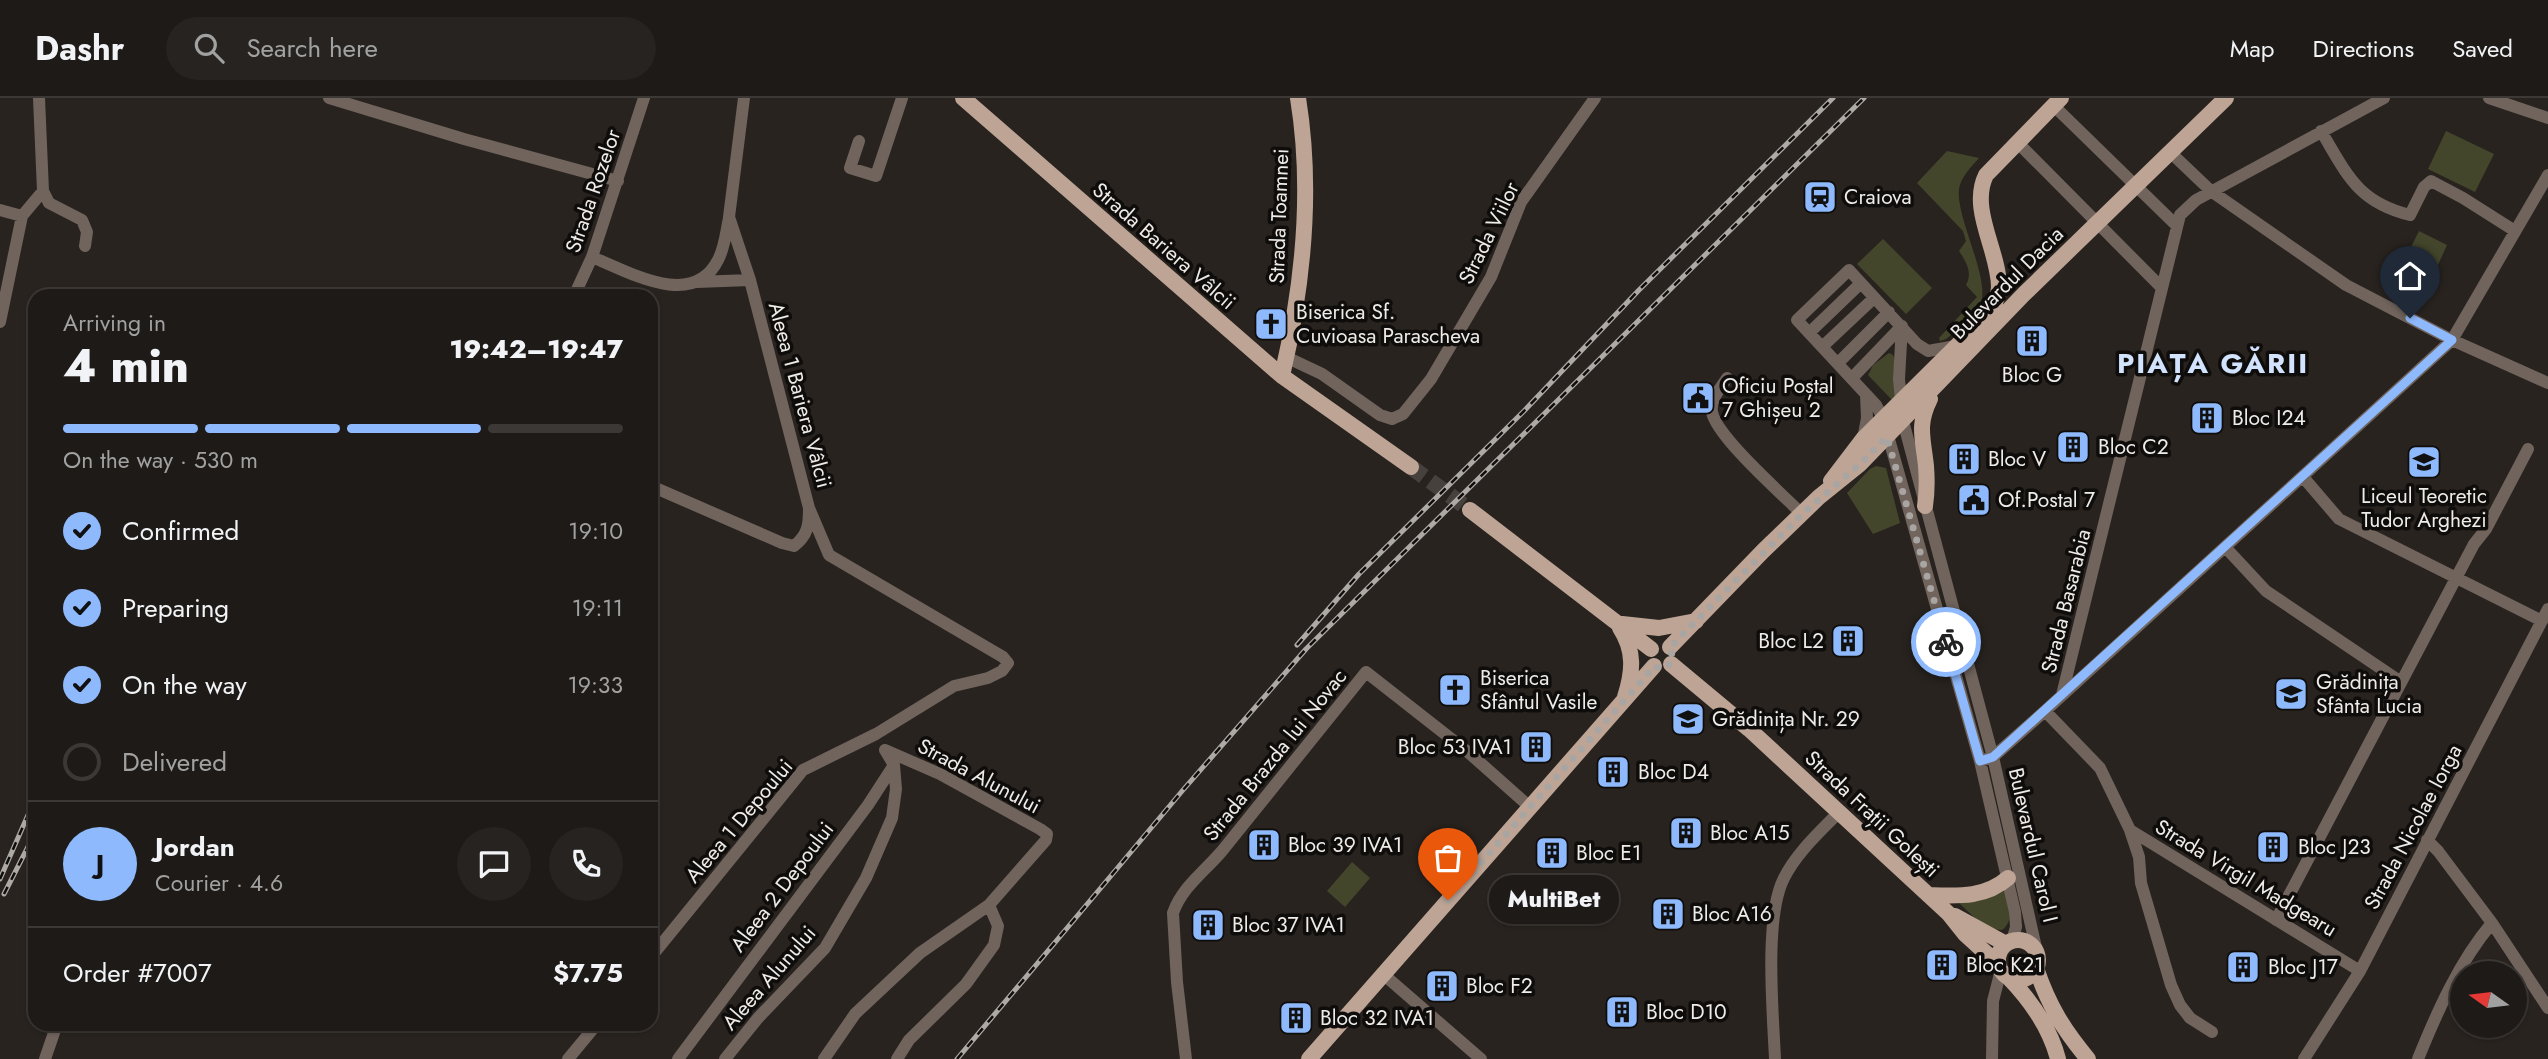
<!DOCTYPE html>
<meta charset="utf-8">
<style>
:root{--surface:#1e1a17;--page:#262320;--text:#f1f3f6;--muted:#a1a1a1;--line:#3c3836;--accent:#8eb9fc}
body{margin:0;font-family:Jost,sans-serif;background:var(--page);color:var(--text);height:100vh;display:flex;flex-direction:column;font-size:26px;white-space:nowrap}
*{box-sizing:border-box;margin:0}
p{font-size:23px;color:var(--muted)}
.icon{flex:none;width:38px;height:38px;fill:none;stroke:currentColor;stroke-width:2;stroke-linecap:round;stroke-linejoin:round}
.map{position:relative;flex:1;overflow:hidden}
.drawer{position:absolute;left:28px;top:191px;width:630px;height:742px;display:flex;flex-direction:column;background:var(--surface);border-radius:21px;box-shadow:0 2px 5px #0004,0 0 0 2px var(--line)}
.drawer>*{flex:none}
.needle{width:46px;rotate:284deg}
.fabs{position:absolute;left:2450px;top:863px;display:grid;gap:14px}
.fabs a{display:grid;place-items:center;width:77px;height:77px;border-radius:50%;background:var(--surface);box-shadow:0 2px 5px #0004,0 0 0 2px var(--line);font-size:35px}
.pin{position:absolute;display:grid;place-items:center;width:60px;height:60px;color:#fff;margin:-72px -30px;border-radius:50% 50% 50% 0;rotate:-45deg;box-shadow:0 0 7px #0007}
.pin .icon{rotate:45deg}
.courier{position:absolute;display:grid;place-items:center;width:70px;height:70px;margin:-35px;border:5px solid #8eb9fc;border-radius:50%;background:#fff;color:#222;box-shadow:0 2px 9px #0007}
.bubble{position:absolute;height:49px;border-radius:24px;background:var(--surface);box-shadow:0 2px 5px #0004,0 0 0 2px var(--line);font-size:23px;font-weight:800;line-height:49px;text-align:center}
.summary em{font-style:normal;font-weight:800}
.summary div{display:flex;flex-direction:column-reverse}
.summary{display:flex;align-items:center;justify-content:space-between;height:119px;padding:0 35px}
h1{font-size:46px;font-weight:800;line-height:52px}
.bar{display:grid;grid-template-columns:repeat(4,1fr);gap:10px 7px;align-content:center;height:84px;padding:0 35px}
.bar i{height:9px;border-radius:5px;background:var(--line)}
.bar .current{background:var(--accent)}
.bar p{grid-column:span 4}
.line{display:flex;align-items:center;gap:18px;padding:0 35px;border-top:2px solid var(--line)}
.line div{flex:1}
.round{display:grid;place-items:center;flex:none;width:74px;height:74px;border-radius:37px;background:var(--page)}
ol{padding:0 35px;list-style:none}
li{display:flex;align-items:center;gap:21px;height:77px}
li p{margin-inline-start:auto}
li .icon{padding:7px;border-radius:50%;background:var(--accent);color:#111;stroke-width:4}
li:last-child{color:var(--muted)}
li i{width:38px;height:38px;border:4px solid var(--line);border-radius:50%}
header{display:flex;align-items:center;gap:42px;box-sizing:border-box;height:98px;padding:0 35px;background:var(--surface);border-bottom:2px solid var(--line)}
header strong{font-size:33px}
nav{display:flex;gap:38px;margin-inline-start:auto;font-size:24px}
.search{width:490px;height:63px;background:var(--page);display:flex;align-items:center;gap:18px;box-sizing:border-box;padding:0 24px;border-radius:38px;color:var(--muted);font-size:26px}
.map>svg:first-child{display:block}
.green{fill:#44462c}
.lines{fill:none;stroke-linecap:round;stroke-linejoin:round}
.major-tunnel{stroke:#46413d;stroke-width:16;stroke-dasharray:16 8;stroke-linecap:butt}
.minor{stroke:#70645d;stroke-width:12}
.major{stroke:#bda495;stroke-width:16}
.rail-casing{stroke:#ada9a5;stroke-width:5}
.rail{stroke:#0f0d0b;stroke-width:2.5;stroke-dasharray:8;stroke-linecap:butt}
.done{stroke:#a9a5a2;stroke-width:7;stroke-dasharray:0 12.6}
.route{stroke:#8eb9fc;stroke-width:9}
.labels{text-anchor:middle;stroke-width:7;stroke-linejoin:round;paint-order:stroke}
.street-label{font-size:21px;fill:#efebe8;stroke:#0f0d0b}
.poi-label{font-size:21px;fill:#efebe8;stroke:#0f0d0b;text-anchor:start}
.district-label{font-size:28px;font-weight:bold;letter-spacing:2px;fill:#d2e3fd;stroke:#0f0d0b}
</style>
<header>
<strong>Dashr</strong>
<div class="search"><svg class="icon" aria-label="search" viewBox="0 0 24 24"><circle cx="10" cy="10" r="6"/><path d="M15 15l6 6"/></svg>Search here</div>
<nav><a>Map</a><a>Directions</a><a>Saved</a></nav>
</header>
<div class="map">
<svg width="2548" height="961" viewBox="0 0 2548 961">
<rect width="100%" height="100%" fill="#28231f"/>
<path class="green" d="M 2446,33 L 2494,56 L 2475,94 L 2428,71 Z
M 1947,53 L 1979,60 C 1971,69 1961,79 1959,91 C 1955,119 1992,183 1980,207 C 1974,220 1957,232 1946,241 L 1940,243 L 1939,240 L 1977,199 L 1966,187 C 1973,174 1966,164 1959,153 L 1966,143 L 1963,133 L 1917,85 Z
M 2419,133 L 2447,147 L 2437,169 L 2408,155 Z
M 1883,141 L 1932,190 L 1906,216 L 1857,166 Z
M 1889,255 L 1893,257 L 1894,260 L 1896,297 L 1892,302 L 1868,277 L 1873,267 Z
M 1876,368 L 1886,370 L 1900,425 L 1873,436 L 1847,395 L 1870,371 Z
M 1352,764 L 1370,780 L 1345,809 L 1327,793 Z
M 2005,793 C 2008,808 2015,822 2002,832 C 1983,831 1970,815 1957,803 L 1982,801 Z"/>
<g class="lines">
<path class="major-tunnel" d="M 1411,369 L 1470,412"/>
<path class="minor" d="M 329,0 L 464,41 L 618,83
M 2489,0 L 2548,20
M 2053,7 L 2176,127
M 2321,33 C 2347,76 2357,104 2410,117 L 2424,89 L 2431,83 L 2463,100 L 2515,133
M 859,43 L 850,70 L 876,78 L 902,0
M 2017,44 L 2161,189
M 2170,54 L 2211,93 L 2346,187 L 2452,242 L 2548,285
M 43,93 L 49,105 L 82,122 L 87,134 L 85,148
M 0,112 L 22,118 L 43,93 L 39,0
M 592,159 C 629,174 693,212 718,162 C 725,149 726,133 729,120
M 697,184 L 750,182
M 574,198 L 592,159 L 644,0
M 0,224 L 22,118
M 1902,228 L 1899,281 L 1903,323 L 1993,659 L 2037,854
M 1809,235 L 1861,185
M 1956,248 L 1928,253 L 1917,246 L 1849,172 L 1797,222 L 1876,307 L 1883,320 L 1980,663 L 2015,814 L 2016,829 L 2012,843
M 1822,249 L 1874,200
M 1286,259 L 1322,276 L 1380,317 L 1392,321 L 1403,316 L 1431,281 L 1491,179 L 1521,104 L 1595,0
M 1838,265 L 1889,214
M 1727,280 C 1721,290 1710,301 1712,314 C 1716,338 1782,396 1802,416
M 1852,280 L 1902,228
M 1863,341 L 1867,320 L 1866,297
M 2303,379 L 2339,421 L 2542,523
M 651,388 L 782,445 L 794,448 C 808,437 809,427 809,410 L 750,182 L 729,119 L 744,0
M 2226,450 L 2266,493 L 2401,584
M 2062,597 L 2180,117 L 2196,102 L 2384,0
M 2045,613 L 2100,670 L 2130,732 L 2360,873
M 1980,663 L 1993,659 L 2045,613 L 2452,242 L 2548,77
M 2130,732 L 2139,759 L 2141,785 L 2171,887 L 2180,907 L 2190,920 L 2212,934
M 2427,742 L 2438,753 L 2492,825 L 2548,910
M 2276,822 L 2474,446 L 2486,431 L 2528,351
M 651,859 L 803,672 L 876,636 L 954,588 L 988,580 L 1002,573 L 1008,565 L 1003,559 L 829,457 L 809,410
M 1383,876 L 1481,961
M 45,961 L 57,926
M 568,961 L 597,926
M 678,961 L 868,707 L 894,667 L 885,652
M 725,961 L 758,920 L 825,850 L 866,780 L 892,720 L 896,691 L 894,667
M 824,961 L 855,916 L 920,855 L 989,807 L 1046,742 L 1047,736 L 1040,731 L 940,676 L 885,652
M 897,961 L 909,942 L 966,886 L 994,847 L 998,828 L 989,807
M 1186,961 L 1177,884 L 1173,815 C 1182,789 1205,773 1222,753 C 1270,693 1318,633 1366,574 L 1468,654 L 1530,709
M 1775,961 C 1773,915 1764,819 1784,780 C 1797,754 1820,734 1839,714
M 1992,961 L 1993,903 L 2001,872
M 2304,961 L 2360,873 L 2548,511
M 2418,961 C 2437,914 2459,864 2492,825"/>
<path class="major" d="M 963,0 L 1282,278 L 1411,369
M 1282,278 C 1303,188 1313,92 1298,0
M 1831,383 L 1863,341 L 1990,215 C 1994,207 1999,198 1999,189 C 1999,153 1969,111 1986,77 L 2061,0
M 1925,408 C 1927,395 1927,381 1926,368 C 1923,340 1917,327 1930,301
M 1470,412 L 1651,551
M 1622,526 L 1659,530 L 1696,523
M 1620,530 C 1635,553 1633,574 1625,599
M 1670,549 L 1763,453 L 1819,399 L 1860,366 L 2024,196 L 2226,0
M 1671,566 L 1749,631 L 1949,816 L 1965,836 L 1998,866
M 1929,797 C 1958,798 1985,800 2008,780
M 1955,818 L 2006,846
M1998 862a20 20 0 1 1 40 0a20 20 0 1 1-40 0Z
M 2036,870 C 2049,908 2063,931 2088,961
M 2009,880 C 2032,904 2050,930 2058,961
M 1309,961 L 1654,568"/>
<defs>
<path id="rail" d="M 1297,547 L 1359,476 L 1524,313 L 1639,192 L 1833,0
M 0,781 L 35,701
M 4,796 L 35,735
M 957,961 L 1183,692 L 1306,551 L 1864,0"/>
</defs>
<use href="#rail" class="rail-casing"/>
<use href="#rail" class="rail"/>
</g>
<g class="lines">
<path class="done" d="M 1448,802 L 1652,571 L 1654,568 C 1663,572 1670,569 1673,560 L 1670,550 L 1681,538 L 1802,416 L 1860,366 L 1887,339 L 1946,544"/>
<path class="route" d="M 1946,544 L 1980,663 L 1993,659 L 2452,242 L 2410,220"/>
</g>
<defs>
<symbol id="station-square" viewBox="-11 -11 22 22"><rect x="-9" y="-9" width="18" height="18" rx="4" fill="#8eb9fc" stroke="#0f0d0b"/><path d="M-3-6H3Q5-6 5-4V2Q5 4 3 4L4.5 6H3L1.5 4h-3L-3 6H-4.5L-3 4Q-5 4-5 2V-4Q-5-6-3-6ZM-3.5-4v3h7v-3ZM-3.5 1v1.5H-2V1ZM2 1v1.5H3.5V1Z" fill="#111"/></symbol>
<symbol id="church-square" viewBox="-11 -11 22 22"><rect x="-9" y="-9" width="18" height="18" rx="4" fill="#8eb9fc" stroke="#0f0d0b"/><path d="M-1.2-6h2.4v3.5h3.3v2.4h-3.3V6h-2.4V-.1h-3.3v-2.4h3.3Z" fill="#111"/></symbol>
<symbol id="building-square" viewBox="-11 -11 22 22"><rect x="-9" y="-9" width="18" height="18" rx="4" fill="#8eb9fc" stroke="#0f0d0b"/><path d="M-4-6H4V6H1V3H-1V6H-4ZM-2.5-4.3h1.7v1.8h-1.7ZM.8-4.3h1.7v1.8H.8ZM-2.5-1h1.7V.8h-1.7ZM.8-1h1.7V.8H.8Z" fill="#111"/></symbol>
<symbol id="civic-square" viewBox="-11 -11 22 22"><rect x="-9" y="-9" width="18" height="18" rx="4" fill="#8eb9fc" stroke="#0f0d0b"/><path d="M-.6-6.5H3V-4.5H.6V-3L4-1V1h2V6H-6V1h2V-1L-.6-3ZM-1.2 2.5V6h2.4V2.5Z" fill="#111"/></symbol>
<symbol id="school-square" viewBox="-11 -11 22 22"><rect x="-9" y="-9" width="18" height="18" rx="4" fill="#8eb9fc" stroke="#0f0d0b"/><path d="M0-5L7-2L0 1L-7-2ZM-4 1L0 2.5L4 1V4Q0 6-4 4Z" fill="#111"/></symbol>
</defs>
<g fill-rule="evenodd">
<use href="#station-square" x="1801" y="80" width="38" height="38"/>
<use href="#church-square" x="1252" y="207" width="38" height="38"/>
<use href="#building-square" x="2013" y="224" width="38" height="38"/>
<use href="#civic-square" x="1679" y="281" width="38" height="38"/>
<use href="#building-square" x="2188" y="301" width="38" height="38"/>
<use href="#building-square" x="2054" y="330" width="38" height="38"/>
<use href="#building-square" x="1945" y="342" width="38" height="38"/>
<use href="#school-square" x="2405" y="345" width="38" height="38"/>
<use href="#civic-square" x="1955" y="383" width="38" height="38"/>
<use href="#building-square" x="1829" y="524" width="38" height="38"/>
<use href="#church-square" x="1436" y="573" width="38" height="38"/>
<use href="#school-square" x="2272" y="577" width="38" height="38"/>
<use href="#school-square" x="1669" y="602" width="38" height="38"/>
<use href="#building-square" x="1517" y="630" width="38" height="38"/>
<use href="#building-square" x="1594" y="655" width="38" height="38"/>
<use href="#building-square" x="1667" y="716" width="38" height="38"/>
<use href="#building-square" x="1245" y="728" width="38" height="38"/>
<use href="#building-square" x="2254" y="730" width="38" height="38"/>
<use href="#building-square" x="1533" y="736" width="38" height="38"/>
<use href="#building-square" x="1649" y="797" width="38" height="38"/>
<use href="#building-square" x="1189" y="808" width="38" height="38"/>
<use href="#building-square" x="1923" y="848" width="38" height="38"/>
<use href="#building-square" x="2224" y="850" width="38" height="38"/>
<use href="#building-square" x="1423" y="869" width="38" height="38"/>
<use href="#building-square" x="1603" y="895" width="38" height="38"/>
<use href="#building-square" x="1277" y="901" width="38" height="38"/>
</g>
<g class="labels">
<g class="street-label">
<text transform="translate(593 93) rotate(-71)" y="7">Strada Rozelor</text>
<text transform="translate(1279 118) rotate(-88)" y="7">Strada Toamnei</text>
<text transform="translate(1489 135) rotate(-64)" y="7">Strada Viilor</text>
<text transform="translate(1164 148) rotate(41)" y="7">Strada Bariera Vâlcii</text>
<text transform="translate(2007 185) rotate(-45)" y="7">Bulevardul Dacia</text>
<text transform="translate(800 297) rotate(75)" y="7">Aleea 1 Bariera Vâlcii</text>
<text transform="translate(2066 503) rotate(-76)" y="7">Strada Basarabia</text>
<text transform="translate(1275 657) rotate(-51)" y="7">Strada Brazda lui Novac</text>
<text transform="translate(979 678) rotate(28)" y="7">Strada Alunului</text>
<text transform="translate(1872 716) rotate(43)" y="7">Strada Frații Golești</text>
<text transform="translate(739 723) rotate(-50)" y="7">Aleea 1 Depoului</text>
<text transform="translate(2413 729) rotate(-62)" y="7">Strada Nicolae Iorga</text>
<text transform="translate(2033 747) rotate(77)" y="7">Bulevardul Carol I</text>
<text transform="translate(2246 780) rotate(31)" y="7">Strada Virgil Madgearu</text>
<text transform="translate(782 789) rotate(-53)" y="7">Aleea 2 Depoului</text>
<text transform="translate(769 880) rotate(-49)" y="7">Aleea Alunului</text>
</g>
<g class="poi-label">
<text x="1844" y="106">Craiova</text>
<text x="1296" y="221">Biserica Sf.<tspan x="1296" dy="24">Cuvioasa Parascheva</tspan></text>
<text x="2032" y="284" text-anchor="middle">Bloc G</text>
<text x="1722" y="295">Oficiu Poștal<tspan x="1722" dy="24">7 Ghișeu 2</tspan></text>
<text x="2232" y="327">Bloc I24</text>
<text x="2098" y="356">Bloc C2</text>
<text x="1988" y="368">Bloc V</text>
<text x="2424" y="405" text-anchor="middle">Liceul Teoretic<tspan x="2424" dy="24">Tudor Arghezi</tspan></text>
<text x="1998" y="409">Of.Postal 7</text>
<text x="1824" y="550" text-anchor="end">Bloc L2</text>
<text x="1480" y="587">Biserica<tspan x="1480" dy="24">Sfântul Vasile</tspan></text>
<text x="2316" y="591">Grădinița<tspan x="2316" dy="24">Sfânta Lucia</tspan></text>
<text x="1712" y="628">Grădinița Nr. 29</text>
<text x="1512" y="656" text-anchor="end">Bloc 53 IVA1</text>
<text x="1638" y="681">Bloc D4</text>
<text x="1710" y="742">Bloc A15</text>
<text x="1288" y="754">Bloc 39 IVA1</text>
<text x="2298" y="756">Bloc J23</text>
<text x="1576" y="762">Bloc E1</text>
<text x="1692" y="823">Bloc A16</text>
<text x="1232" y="834">Bloc 37 IVA1</text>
<text x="1966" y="874">Bloc K21</text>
<text x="2268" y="876">Bloc J17</text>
<text x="1466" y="895">Bloc F2</text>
<text x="1646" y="921">Bloc D10</text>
<text x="1320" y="927">Bloc 32 IVA1</text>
</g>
<g class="district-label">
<text x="2213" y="275">PIAȚA GĂRII</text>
</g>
</g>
</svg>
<div class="fabs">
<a><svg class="needle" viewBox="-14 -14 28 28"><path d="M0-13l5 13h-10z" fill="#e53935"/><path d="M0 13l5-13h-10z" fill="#a1a1a1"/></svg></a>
</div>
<div class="pin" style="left:1448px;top:802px;background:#ea580c"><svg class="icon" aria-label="bag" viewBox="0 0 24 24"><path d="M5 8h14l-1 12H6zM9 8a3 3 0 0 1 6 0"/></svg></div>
<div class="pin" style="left:2410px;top:220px;background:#1f2937"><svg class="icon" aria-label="home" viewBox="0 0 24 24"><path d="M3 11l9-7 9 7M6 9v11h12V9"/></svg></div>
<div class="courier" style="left:1946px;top:544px"><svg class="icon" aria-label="bike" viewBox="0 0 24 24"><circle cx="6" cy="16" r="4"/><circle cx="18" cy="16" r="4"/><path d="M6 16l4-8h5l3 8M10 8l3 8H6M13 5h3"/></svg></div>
<div class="bubble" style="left:1489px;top:777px;width:130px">MultiBet</div>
<section class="drawer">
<div class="summary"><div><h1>4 min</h1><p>Arriving in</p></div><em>19:42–19:47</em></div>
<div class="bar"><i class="current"></i><i class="current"></i><i class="current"></i><i></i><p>On the way · 530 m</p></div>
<ol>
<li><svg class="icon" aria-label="check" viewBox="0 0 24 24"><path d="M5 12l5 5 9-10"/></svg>Confirmed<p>19:10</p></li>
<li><svg class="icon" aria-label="check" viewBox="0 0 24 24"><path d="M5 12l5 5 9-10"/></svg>Preparing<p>19:11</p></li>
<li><svg class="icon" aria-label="check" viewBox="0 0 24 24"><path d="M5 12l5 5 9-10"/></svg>On the way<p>19:33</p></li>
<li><i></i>Delivered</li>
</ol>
<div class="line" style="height:126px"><b class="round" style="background:var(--accent);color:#111">J</b><div><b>Jordan</b><p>Courier · 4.6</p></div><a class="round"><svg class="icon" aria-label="chat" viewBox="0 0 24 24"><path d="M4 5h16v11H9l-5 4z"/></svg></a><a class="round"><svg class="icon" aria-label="phone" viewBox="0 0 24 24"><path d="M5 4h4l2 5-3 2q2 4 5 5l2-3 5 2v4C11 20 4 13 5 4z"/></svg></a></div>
<div class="line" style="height:91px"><div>Order #7007</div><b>$7.75</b></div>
</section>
</div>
